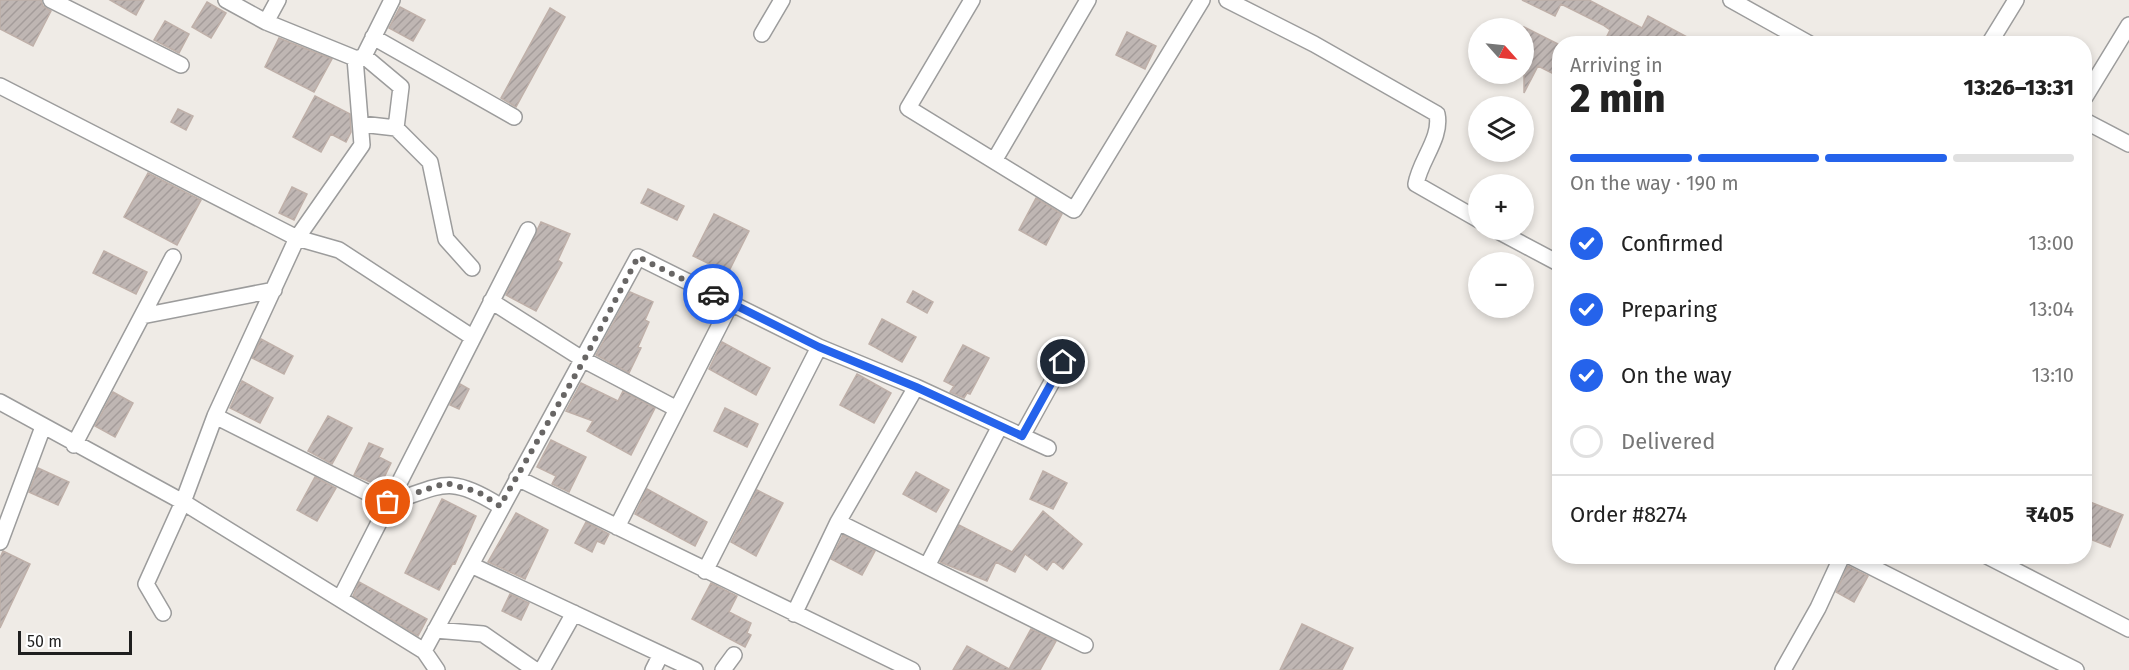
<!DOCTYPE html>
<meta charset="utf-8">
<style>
:root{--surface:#fff;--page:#f2f2f2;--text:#222;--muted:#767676;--line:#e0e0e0;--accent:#2563eb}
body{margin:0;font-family:"Fira Sans",sans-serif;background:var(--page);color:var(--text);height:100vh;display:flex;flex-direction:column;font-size:22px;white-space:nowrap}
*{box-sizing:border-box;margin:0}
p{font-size:20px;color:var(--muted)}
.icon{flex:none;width:33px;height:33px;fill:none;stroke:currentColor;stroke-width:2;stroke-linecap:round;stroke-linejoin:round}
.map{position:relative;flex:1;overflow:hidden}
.panel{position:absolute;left:1552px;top:36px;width:540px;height:528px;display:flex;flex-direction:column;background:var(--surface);border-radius:24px;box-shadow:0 3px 9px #0003}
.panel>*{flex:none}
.needle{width:39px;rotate:117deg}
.buttons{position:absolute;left:1468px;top:18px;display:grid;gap:12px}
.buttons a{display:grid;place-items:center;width:66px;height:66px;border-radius:50%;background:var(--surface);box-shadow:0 3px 9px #0003;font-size:30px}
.scale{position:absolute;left:18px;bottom:15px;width:114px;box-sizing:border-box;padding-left:6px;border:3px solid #1f1f1f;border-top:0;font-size:16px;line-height:21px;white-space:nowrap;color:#1f1f1f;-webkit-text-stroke:4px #fff;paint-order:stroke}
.pin{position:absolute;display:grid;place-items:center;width:51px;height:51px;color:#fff;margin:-26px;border:3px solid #fff;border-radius:50%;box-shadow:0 2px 6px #0007}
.courier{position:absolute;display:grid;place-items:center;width:60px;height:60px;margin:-30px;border:4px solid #2563eb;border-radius:50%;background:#fff;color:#222;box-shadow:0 2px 8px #0007}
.headline em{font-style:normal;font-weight:800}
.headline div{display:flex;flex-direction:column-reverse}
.headline{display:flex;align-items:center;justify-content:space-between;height:102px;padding:0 18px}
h1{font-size:39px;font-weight:800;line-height:45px}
.bar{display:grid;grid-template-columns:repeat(4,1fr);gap:9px 6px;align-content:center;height:72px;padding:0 18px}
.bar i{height:8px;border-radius:4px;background:var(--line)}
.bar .active{background:var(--accent)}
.bar p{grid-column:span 4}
.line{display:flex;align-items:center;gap:15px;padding:0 18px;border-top:2px solid var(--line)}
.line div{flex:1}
ol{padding:0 18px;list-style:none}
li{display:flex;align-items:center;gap:18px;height:66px}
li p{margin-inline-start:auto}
li .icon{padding:6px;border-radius:50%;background:var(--accent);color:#fff;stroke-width:4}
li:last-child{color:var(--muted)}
li i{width:33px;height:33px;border:3px solid var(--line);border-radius:50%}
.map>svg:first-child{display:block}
.building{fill:url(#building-hatch);stroke:#bfb0a9;stroke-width:1.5}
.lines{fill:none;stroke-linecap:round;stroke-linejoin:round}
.minor-casing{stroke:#9c9c9c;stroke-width:18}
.minor{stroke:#fff;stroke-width:15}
.done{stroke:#686665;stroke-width:6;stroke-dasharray:0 10.8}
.route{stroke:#2563eb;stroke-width:8}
</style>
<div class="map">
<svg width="2129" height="670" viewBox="0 0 2129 670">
<defs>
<pattern id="building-hatch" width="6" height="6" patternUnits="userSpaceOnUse" patternTransform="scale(1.5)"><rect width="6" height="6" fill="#bfb6b3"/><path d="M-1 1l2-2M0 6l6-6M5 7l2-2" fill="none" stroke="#a49c9a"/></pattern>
</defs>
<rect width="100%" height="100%" fill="#efebe6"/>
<path class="building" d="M 0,0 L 41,0 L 43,6 L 51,11 L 33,46 L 0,29 Z
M 110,0 L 144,0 L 136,15 Z
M 1522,0 L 1589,0 L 1642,28 L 1648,16 L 1700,44 L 1603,44 L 1610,30 L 1603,25 L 1561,4 L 1555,16 Z
M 207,2 L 226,13 L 211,38 L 192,27 Z
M 400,7 L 425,20 L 413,41 L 389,28 Z
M 550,8 L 565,17 L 516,107 L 501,98 Z
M 165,21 L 189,34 L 179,53 L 154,40 Z
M 1524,27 L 1560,45 L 1560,77 L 1538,66 L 1524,93 Z
M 1127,32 L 1156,46 L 1145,69 L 1116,55 Z
M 279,38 L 332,59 L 314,92 L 265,67 Z
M 315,96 L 350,114 L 351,132 L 346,142 L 331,134 L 321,152 L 293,137 Z
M 178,109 L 193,116 L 186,130 L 171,122 Z
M 148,173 L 201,200 L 177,245 L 124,217 Z
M 292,187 L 307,194 L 294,220 L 279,213 Z
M 648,189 L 684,206 L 677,220 L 641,203 Z
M 1036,198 L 1062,214 L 1046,245 L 1019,230 Z
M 714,214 L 749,231 L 728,273 L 693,256 Z
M 541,222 L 570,234 L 558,260 L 562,263 L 536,311 L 506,295 Z
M 104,251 L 147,272 L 136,294 L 93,273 Z
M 913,291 L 933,302 L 927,313 L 907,302 Z
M 630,292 L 653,302 L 645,320 L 649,322 L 638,347 L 641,348 L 629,373 L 596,355 Z
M 882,319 L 916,337 L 902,362 L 869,344 Z
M 261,339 L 293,356 L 284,374 L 252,358 Z
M 722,342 L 770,368 L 756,395 L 709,369 Z
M 963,345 L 989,358 L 970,394 L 967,393 L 964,398 L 950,392 L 954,386 L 944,381 Z
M 857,374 L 891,393 L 874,423 L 840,405 Z
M 242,381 L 273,398 L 260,423 L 230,408 Z
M 581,383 L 618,401 L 623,391 L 655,408 L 631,455 L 587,431 L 593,421 L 566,411 Z
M 460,384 L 469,389 L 459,409 L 450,405 Z
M 113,392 L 133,403 L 115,437 L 95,426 Z
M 725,408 L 758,424 L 747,447 L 714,431 Z
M 328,416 L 352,428 L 332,464 L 308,451 Z
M 551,440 L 586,457 L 569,492 L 552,484 L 556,476 L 537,467 Z
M 369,443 L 383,449 L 379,457 L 391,463 L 380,486 L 354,475 Z
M 38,468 L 69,482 L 58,505 L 29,492 Z
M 1043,471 L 1067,483 L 1053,509 L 1030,499 Z
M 916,472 L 949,490 L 936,512 L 903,494 Z
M 315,477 L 336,488 L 317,521 L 297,510 Z
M 647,489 L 707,522 L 695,546 L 635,514 Z
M 757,490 L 783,503 L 756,556 L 731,542 Z
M 442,499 L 476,516 L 455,564 L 453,563 L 439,590 L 405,573 Z
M 2085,500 L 2123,515 L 2110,547 L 2085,537 Z
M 1043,511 L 1082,544 L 1063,569 L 1053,561 L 1047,570 L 1025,554 L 1015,572 L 996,562 L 987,581 L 940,562 L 959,525 L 1012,552 Z
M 516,513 L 548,530 L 525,579 L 488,562 Z
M 586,522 L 609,534 L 604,544 L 597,541 L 592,552 L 575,543 Z
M 843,535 L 875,551 L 862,575 L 831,559 Z
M 3,551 L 30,564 L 0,628 L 0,558 Z
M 1848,566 L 1868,576 L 1854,602 L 1836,592 Z
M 359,582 L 427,619 L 418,636 L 353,596 Z
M 711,583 L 737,596 L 729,612 L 751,623 L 747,633 L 751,635 L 745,647 L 692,619 Z
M 510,594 L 529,603 L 521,620 L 502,611 Z
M 1302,624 L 1353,648 L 1342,670 L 1280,670 Z
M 1031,629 L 1056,641 L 1040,670 L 953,670 L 967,646 L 1009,669 Z"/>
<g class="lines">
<defs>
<path id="minor" d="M 51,0 L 181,65
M 226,0 L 266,22 L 357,59 L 364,56 L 392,0
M 972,0 L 908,108 L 1074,210 L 1202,0
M 1227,0 L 1314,44 L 1437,114 C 1442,138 1420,160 1416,184 L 1479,220
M 1731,0 L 1810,44
M 266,22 L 278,0
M 762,34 L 782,0
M 373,37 L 514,117
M 1989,44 L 2016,0
M 364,56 L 401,87 L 396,128 L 430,162 L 446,239 L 472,268
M 0,86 L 297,238 L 339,250 L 472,337
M 2085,97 L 2129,25
M 2085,121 L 2129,144
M 361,124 L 396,128
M 994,161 L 1088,0
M 1496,230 L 1560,264
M 491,301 L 584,360 L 677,409
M 142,316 L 274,290
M 0,402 L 183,502 L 424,651 L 437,670
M 215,416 L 388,503 C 442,486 448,473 500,506
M 1022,436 L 1063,362
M 74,445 L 173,257
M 517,478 L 912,670
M 838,522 L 1085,645
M 617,527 L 731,303
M 0,542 L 43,427
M 1850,556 L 2076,670
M 1987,556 L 2129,629
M 471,565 L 695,670
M 927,566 L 1000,426
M 705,571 L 819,347
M 340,599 L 528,230
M 163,613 L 146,584 L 183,502 L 215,416 L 297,238 L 362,145 L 355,58
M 794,614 L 838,522 L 916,387
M 435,630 L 483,634 L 535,670
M 424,651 L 638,257 L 819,347 L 916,387 L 1048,448
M 542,670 L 574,613
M 653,670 L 661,654
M 723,670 L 734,655
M 1783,670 L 1818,608 L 1842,556"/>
</defs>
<use href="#minor" class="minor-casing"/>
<use href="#minor" class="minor"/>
</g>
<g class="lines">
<path class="done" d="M 388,502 L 446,483 L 478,492 L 500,506 L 584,360 L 638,257 L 713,294"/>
<path class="route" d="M 713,294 L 819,347 L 916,387 L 1022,436 L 1063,362"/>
</g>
</svg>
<div class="buttons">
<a><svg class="needle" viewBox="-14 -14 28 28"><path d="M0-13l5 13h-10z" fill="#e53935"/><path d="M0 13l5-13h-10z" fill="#767676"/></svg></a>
<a><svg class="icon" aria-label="layers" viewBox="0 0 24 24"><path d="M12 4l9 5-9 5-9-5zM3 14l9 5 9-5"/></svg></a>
<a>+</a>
<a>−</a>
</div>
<div class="scale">50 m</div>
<div class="pin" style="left:388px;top:502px;background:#ea580c"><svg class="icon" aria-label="bag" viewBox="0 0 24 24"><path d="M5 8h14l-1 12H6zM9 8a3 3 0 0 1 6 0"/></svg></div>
<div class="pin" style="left:1063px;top:362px;background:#1f2937"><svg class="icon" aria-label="home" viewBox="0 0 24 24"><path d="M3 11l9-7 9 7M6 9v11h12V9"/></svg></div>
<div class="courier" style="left:713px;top:294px"><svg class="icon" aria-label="car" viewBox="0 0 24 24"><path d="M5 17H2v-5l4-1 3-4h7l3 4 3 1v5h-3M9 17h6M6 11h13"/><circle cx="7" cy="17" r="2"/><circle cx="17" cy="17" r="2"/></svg></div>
<section class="panel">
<div class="headline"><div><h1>2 min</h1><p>Arriving in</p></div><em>13:26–13:31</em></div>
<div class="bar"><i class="active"></i><i class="active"></i><i class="active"></i><i></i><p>On the way · 190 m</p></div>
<ol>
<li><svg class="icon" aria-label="check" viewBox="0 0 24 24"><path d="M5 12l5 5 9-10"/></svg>Confirmed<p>13:00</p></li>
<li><svg class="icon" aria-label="check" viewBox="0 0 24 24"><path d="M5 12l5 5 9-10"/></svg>Preparing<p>13:04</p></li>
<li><svg class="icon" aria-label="check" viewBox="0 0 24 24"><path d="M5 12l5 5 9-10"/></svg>On the way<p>13:10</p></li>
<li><i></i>Delivered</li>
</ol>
<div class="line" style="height:78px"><div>Order #8274</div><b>₹405</b></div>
</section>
</div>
